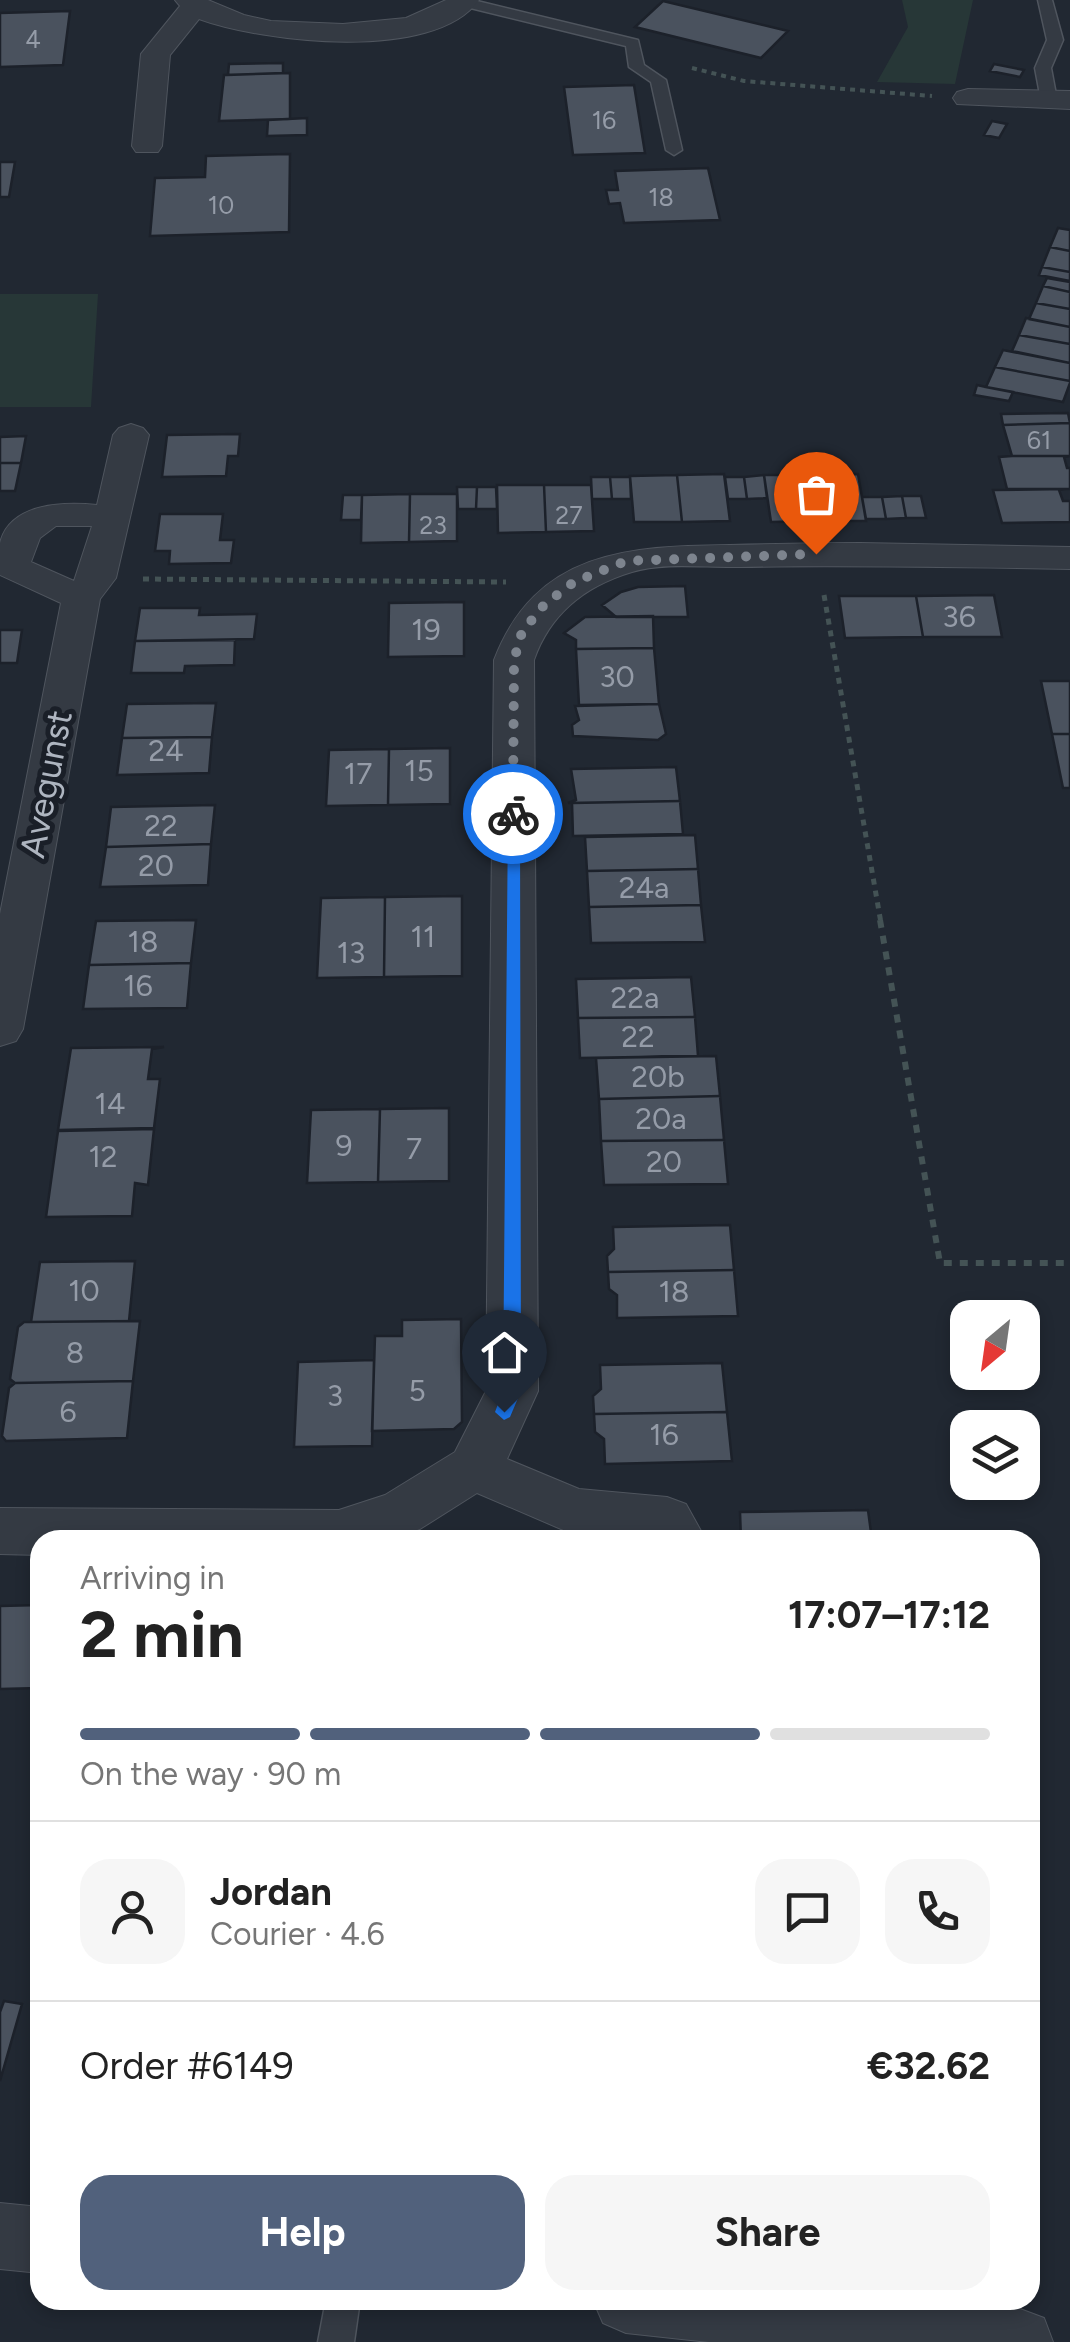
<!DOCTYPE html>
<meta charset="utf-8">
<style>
:root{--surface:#fff;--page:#f6f6f6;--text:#222;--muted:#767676;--line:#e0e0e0;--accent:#51617c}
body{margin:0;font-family:Figtree,sans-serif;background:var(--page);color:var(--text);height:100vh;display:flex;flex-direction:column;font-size:38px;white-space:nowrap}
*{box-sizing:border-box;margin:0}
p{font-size:32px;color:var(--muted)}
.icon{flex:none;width:55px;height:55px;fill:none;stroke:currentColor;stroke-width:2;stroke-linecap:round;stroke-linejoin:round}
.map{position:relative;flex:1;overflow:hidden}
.sheet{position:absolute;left:30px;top:1530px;width:1010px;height:780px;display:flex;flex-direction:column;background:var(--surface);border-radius:30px;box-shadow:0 5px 15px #0003}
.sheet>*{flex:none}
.needle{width:65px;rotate:209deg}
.buttons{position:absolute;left:950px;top:1300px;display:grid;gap:20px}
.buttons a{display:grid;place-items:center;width:90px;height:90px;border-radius:20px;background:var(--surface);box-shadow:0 5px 15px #0003;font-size:50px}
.pin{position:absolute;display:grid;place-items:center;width:85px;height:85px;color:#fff;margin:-102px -42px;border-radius:50% 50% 50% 0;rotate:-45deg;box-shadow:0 0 10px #0007}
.pin .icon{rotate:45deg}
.courier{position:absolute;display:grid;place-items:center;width:100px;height:100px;margin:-50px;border:8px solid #1a73e8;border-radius:50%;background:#fff;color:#222;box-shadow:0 2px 12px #0007}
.head em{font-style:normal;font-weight:700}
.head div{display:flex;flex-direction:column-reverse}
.head{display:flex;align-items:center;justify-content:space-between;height:170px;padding:0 50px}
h1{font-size:65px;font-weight:700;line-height:75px}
.bar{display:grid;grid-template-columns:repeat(4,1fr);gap:15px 10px;align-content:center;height:120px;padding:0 50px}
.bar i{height:12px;border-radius:8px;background:var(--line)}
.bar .current{background:var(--accent)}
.bar p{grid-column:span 4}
.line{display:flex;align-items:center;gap:25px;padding:0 50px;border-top:2px solid var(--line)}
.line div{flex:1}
.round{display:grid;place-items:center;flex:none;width:105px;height:105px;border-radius:30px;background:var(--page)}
.action{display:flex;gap:20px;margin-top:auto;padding:20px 50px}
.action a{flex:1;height:115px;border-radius:30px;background:var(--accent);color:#fff;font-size:40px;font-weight:700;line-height:115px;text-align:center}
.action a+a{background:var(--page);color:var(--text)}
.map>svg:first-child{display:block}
.green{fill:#273737}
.building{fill:#4a525e;stroke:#1c212a;stroke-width:2.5}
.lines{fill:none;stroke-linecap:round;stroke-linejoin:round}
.lane-casing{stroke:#4f555e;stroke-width:3}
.street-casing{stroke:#4f555e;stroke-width:2}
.path-far2{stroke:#445355;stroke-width:4;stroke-dasharray:5 5;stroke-linecap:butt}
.path-far1{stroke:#445355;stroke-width:5;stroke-dasharray:6 6;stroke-linecap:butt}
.path{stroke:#445355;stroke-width:6;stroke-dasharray:8 8;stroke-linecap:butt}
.lane{fill:#343a43;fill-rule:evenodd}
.street{fill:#343a43;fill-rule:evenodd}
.route{fill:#1a73e8}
.done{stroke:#7d848e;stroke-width:10;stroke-dasharray:0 18}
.labels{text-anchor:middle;stroke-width:10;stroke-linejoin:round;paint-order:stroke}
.far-number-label{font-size:25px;fill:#959ca8}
.number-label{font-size:30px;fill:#959ca8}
.street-label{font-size:35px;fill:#aeb5c0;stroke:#1a1f28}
</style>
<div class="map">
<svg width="1070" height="2342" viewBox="0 0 1070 2342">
<rect width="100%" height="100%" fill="#212832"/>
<path class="green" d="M 902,0 L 973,0 L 955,84 L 877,82 L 908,27 Z
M 0,294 L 98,294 L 91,407 L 0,407 Z"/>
<path class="building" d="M 663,1 L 788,31 L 761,58 L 635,27 Z
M 70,11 L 63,65 L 0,67 L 0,13 Z
M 283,63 L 283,73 L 228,75 L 229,64 Z
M 994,64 L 1024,70 L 1020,77 L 990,71 Z
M 290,73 L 290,119 L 219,121 L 224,75 Z
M 634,85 L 645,153 L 573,155 L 564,87 Z
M 307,118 L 307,135 L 267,136 L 268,120 Z
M 992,121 L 1007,124 L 999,138 L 984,135 Z
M 290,154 L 289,232 L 150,236 L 155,178 L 205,177 L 206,156 Z
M 0,162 L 15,162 L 9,197 L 0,197 Z
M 708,168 L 720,220 L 624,223 L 620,203 L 609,204 L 606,190 L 618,190 L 615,171 Z
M 1058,228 L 1070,230 L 1070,251 L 1050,247 Z
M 1050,247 L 1070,251 L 1070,272 L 1042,267 Z
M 1042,267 L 1070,272 L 1070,281 L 1039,275 Z
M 1047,278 L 1070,282 L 1070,292 L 1043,286 Z
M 1043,286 L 1070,292 L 1070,309 L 1036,303 Z
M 1036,303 L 1070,309 L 1070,327 L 1029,319 Z
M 1026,318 L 1070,327 L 1070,344 L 1019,335 Z
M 1019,335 L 1070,344 L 1070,363 L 1012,351 Z
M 1003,350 L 1070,363 L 1070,381 L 995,367 Z
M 995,367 L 1070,381 L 1070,383 L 1063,402 L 986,387 Z
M 977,385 L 986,387 L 1013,392 L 1009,401 L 974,395 Z
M 1068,413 L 1070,423 L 1003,425 L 1001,414 Z
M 1070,423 L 1070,456 L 1012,456 L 1003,425 Z
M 240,434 L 238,456 L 228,456 L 226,476 L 162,477 L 167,435 Z
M 26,436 L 21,463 L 0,463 L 0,437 Z
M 1012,456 L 1070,456 L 1064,457 L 1067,468 L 1070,468 L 1070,489 L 1007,489 L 999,457 Z
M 0,463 L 21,463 L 15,491 L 0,491 Z
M 724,474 L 730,521 L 682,522 L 677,475 Z
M 858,474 L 866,521 L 818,521 L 811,475 Z
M 677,475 L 682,522 L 634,522 L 630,476 Z
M 764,475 L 811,475 L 818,521 L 771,522 Z
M 764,475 L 767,498 L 747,499 L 744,477 Z
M 591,477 L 610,477 L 612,499 L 592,499 Z
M 610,477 L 630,477 L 631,499 L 612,499 Z
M 725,477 L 744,477 L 747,499 L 728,499 Z
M 497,485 L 544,485 L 546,532 L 498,533 Z
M 544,485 L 591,485 L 594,531 L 546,532 Z
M 457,487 L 477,487 L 476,509 L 458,509 Z
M 477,487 L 496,487 L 497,509 L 476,509 Z
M 1066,489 L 1059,490 L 1063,501 L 1070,501 L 1070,522 L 1002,523 L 993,490 Z
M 410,494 L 457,494 L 457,541 L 409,542 Z
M 410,494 L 409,542 L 361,543 L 362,495 Z
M 343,495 L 362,495 L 361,520 L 341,520 Z
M 902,496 L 906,518 L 886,519 L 882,497 Z
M 902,496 L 921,496 L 926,518 L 906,518 Z
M 862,497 L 882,497 L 886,519 L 866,519 Z
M 160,514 L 223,514 L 220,540 L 234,540 L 231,563 L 169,564 L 170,551 L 155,551 Z
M 685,586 L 688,617 L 616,617 L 602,605 L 621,592 L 638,587 Z
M 994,595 L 1002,637 L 923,637 L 916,596 Z
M 839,596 L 916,596 L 923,637 L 845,638 Z
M 464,602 L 464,656 L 388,657 L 389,603 Z
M 140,608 L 200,608 L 199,615 L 257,614 L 254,639 L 135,641 Z
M 653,616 L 654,648 L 576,649 L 576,640 L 564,633 L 585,617 Z
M 0,630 L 22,630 L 17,663 L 0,663 Z
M 235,640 L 234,665 L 185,666 L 184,673 L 131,673 L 135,641 Z
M 654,648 L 659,704 L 579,705 L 576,649 Z
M 1041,681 L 1070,681 L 1070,734 L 1052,734 Z
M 216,703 L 212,737 L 122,738 L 127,704 Z
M 659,704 L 666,734 L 658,740 L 573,736 L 572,725 L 579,720 L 575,706 Z
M 1052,734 L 1070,734 L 1070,788 L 1063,788 Z
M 212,737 L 209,773 L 117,775 L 122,738 Z
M 450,748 L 450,804 L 388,805 L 389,749 Z
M 389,749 L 388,805 L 326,806 L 329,750 Z
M 676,767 L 680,801 L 568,803 L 576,800 L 571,769 Z
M 680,801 L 683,834 L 573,836 L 572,803 Z
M 215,805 L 211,844 L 106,847 L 111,807 Z
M 695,835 L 698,869 L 587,871 L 585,837 Z
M 211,844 L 208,885 L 100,887 L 106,847 Z
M 698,869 L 701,905 L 589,907 L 587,871 Z
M 462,896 L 462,976 L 384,977 L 385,897 Z
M 385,897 L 384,977 L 317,978 L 321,898 Z
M 701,905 L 705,942 L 591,943 L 589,907 Z
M 196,920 L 191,963 L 89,965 L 96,921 Z
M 191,963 L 187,1008 L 83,1009 L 89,965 Z
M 691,977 L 695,1017 L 578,1018 L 576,979 Z
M 695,1017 L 698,1056 L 580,1058 L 578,1018 Z
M 164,1047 L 152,1049 L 148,1079 L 160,1079 L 154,1128 L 58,1130 L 71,1048 Z
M 716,1056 L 720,1096 L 599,1099 L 596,1058 Z
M 720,1096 L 724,1140 L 601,1141 L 599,1099 Z
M 449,1108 L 449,1181 L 378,1182 L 380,1109 Z
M 380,1109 L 378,1182 L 307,1183 L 311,1110 Z
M 154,1129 L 148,1185 L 135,1183 L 132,1216 L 46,1217 L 58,1131 Z
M 724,1140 L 728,1184 L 604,1185 L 601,1141 Z
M 730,1225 L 734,1270 L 608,1272 L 607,1256 L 614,1249 L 613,1227 Z
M 135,1261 L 129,1321 L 31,1322 L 40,1262 Z
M 734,1270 L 738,1316 L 617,1318 L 617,1295 L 609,1289 L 608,1272 Z
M 461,1319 L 462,1422 L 454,1429 L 372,1431 L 375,1336 L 402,1336 L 402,1320 Z
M 140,1321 L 133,1381 L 15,1383 L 10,1379 L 18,1327 L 24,1322 Z
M 374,1360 L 372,1446 L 294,1447 L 298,1362 Z
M 722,1363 L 727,1412 L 594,1414 L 593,1396 L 601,1389 L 600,1365 Z
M 133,1381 L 127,1438 L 6,1441 L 2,1436 L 9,1388 L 15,1383 Z
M 727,1412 L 732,1461 L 605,1464 L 604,1439 L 595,1432 L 594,1414 Z
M 868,1510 L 872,1540 L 741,1540 L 740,1512 Z
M 40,1605 L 40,1688 L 0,1689 L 0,1606 Z
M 4,2001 L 22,2004 L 0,2081 L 0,2012 Z"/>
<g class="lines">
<defs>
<path id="lane" d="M 457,0 L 473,0 L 638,40 L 644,65 L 666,80 L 682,150 L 674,155 L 666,150 L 651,82 L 629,67 L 626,46 L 458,5 Z
M 1038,0 L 1052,0 L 1063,40 L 1051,68 L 1057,100 L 1049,105 L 1041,100 L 1035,68 L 1047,40 Z
M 326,2300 L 360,2300 L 354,2342 L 318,2342 Z"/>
<path id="street" d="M 175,0 L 208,0 L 244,15 L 271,21 L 343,24 L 406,18 L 446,0 L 479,0 C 434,63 262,42 199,19 L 170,55 L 162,146 L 158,152 L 136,152 L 132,146 L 141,54 L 180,6 Z
M 968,89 L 1070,91 L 1070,109 L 957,104 L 953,98 L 957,92 Z
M 131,424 L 143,428 L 149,435 L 116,578 L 100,599 L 23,1029 L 16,1041 L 0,1046 L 0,914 L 61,603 L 0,575 C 0,566 0,552 0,543 C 10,502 65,502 97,505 L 113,435 L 119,428 ZM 56,526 L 92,526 L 74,581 L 31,562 L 40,538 Z
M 860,543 L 1070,547 L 1070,569 C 960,567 850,565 739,567 C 705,568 666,562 632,572 C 585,586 550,614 534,660 L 538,1391 L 507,1459 L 579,1489 L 667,1497 L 686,1504 L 706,1540 L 575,1535 L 477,1493 L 420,1529 L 389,1540 L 40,1540 L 40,1555 L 0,1554 L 0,1508 L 339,1510 L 385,1495 L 455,1452 L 486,1391 L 494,660 C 536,551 628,546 730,545 C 773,544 817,543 860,543 Z
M 0,2203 L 40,2207 L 40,2273 L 0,2269 Z
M 593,2300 L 939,2300 L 1020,2309 L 1044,2318 L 1053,2342 L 709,2342 L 626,2333 L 603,2323 Z"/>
</defs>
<use href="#lane" class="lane-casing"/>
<use href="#street" class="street-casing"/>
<path class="path-far2" d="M 692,68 L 744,81 L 932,96"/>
<path class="path-far1" d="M 143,579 L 506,582
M 824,595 L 881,923"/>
<path class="path" d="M 880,920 L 940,1263 L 1070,1263"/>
<use href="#lane" class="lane"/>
<use href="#street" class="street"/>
</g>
<path class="route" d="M 508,810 L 520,814 L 521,1391 L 510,1417 L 504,1420 L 495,1412 L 503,1391 Z"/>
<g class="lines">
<path class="done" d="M 513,814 L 514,660 L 522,632 L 544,605 L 574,582 L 626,561 L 816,554"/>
</g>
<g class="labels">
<g class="far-number-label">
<text x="33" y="48">4</text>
<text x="604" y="129">16</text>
<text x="661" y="206">18</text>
<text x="221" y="214">10</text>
<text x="1039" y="449">61</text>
<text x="569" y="524">27</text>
<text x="433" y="534">23</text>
</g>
<g class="number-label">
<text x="959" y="627">36</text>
<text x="426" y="640">19</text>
<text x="617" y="687">30</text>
<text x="166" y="761">24</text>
<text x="419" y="781">15</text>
<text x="358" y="784">17</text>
<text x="161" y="836">22</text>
<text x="156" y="876">20</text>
<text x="644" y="898">24a</text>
<text x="423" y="947">11</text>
<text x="143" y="952">18</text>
<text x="351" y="963">13</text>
<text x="138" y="996">16</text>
<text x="635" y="1008">22a</text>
<text x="638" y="1047">22</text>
<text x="658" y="1087">20b</text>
<text x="110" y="1114">14</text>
<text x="661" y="1129">20a</text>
<text x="344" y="1156">9</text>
<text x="414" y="1159">7</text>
<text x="103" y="1167">12</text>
<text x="664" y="1172">20</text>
<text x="84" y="1301">10</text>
<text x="674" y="1302">18</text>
<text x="75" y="1363">8</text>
<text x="417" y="1401">5</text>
<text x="335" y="1406">3</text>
<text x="68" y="1422">6</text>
<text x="664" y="1445">16</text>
</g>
<g class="street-label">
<text transform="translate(46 784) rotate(-79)" y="12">Avegunst</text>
</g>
</g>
</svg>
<div class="buttons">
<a><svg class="needle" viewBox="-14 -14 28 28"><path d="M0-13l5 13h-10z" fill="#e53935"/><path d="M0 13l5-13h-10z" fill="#767676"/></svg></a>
<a><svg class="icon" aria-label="layers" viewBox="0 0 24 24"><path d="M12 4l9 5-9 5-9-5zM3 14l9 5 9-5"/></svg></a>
</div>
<div class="pin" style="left:816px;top:554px;background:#ea580c"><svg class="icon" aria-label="bag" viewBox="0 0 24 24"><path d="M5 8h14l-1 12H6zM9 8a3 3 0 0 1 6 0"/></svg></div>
<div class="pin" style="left:504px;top:1412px;background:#1f2937"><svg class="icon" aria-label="home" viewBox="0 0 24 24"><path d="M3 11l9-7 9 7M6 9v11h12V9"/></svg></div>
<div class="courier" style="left:513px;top:814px"><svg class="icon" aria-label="bike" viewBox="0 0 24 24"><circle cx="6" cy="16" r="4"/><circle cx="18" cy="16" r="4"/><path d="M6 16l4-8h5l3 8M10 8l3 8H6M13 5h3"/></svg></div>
<section class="sheet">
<div class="head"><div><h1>2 min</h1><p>Arriving in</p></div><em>17:07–17:12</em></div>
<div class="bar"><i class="current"></i><i class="current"></i><i class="current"></i><i></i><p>On the way · 90 m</p></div>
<div class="line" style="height:180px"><a class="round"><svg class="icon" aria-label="person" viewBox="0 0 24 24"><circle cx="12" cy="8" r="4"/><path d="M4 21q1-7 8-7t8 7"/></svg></a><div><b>Jordan</b><p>Courier · 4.6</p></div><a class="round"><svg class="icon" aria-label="chat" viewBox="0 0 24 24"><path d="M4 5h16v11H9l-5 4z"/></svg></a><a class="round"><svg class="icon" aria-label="phone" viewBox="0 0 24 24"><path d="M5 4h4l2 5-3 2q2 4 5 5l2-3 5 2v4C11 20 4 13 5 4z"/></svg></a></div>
<div class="line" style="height:130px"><div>Order #6149</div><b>€32.62</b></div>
<div class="action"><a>Help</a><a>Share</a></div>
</section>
</div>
